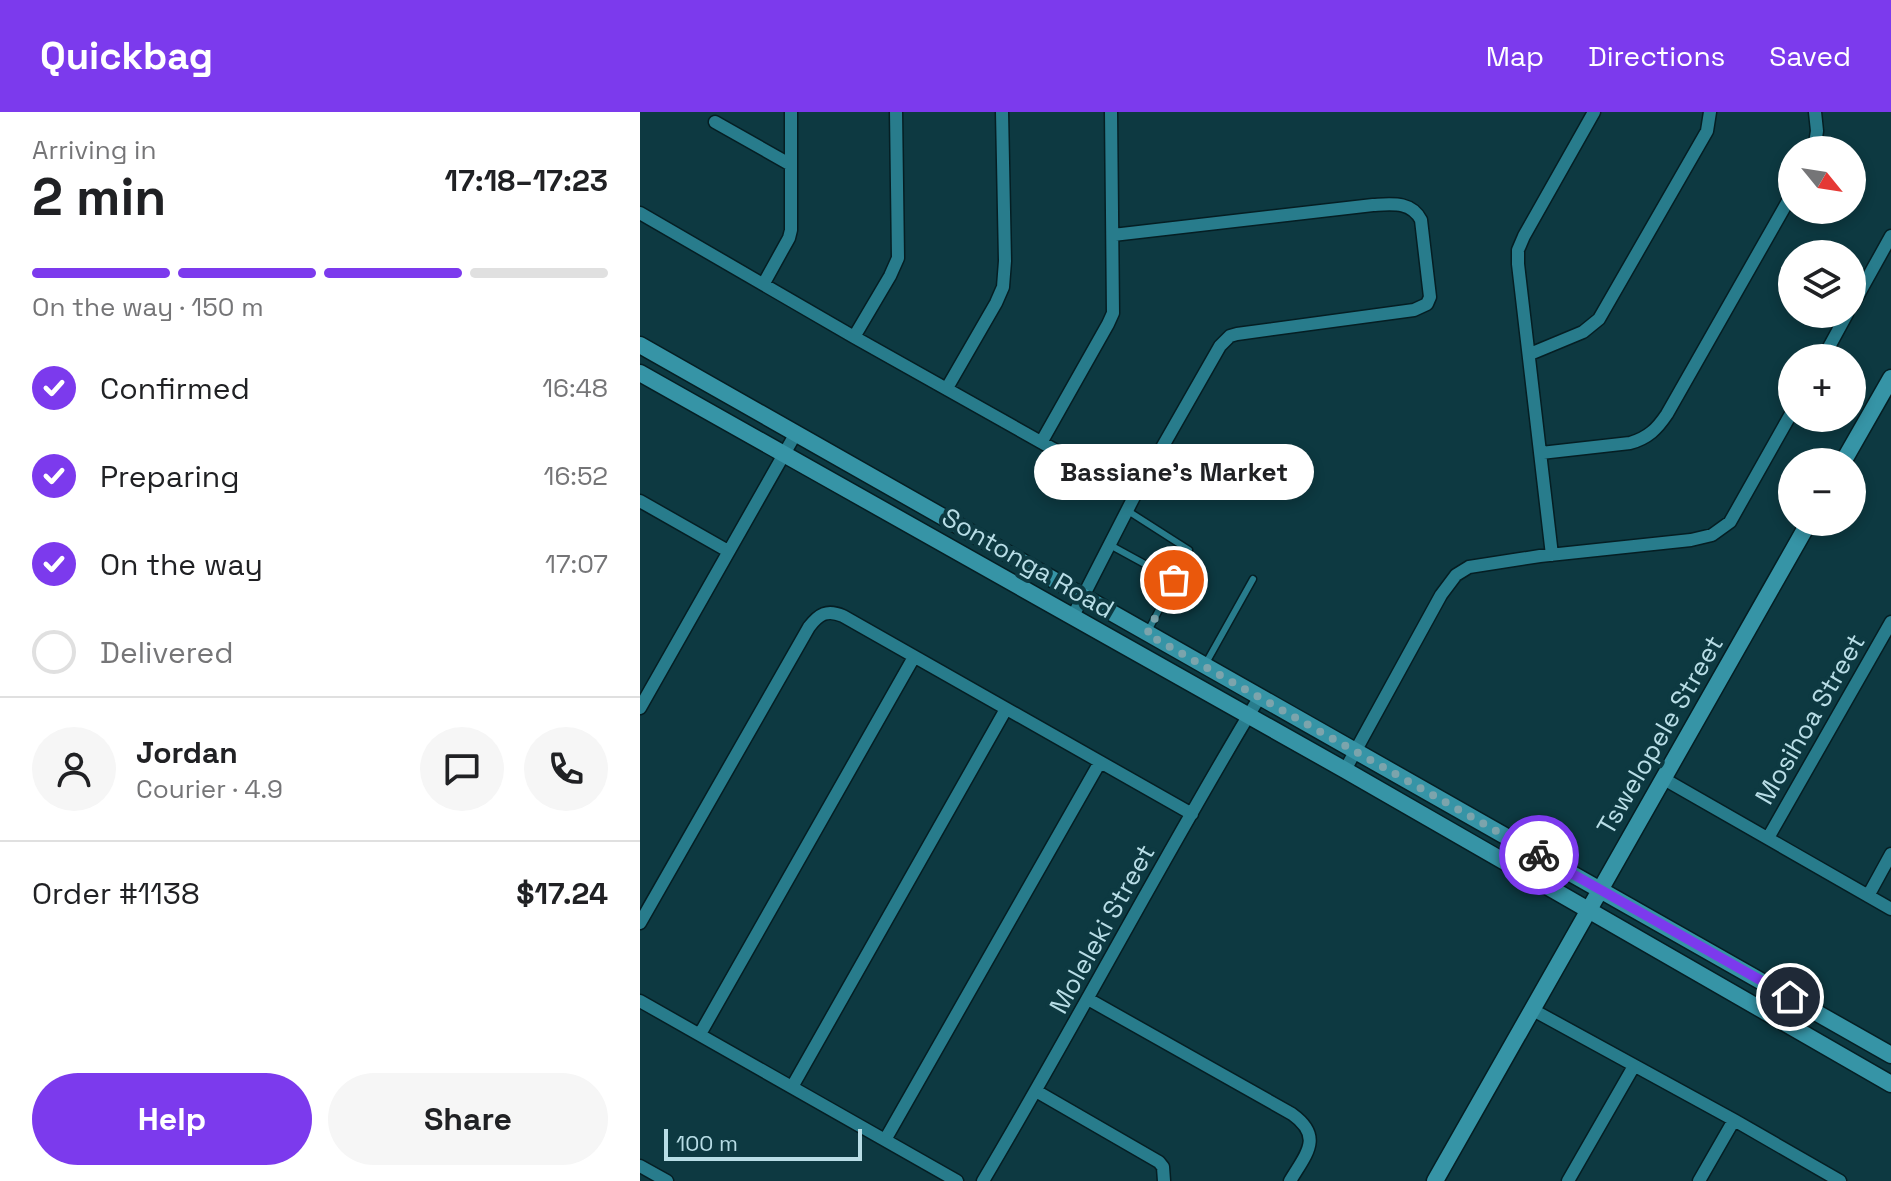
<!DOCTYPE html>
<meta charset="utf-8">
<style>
:root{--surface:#fff;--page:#f6f6f6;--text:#202124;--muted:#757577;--line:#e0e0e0;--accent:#7c3aed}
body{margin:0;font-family:"Space Grotesk",sans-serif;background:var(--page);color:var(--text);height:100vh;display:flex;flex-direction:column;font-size:30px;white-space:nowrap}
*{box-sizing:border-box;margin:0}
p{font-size:26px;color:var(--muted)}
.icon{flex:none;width:44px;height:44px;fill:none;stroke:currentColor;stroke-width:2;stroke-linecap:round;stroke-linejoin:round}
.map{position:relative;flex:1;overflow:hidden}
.drawer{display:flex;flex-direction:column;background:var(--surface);width:640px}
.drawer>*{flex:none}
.needle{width:52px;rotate:120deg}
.controls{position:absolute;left:1138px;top:24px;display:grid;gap:16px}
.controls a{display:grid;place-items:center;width:88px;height:88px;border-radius:50%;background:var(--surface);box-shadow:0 4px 12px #0003;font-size:40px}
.scale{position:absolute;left:24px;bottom:20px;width:198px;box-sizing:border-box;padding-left:8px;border:4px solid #b8dde6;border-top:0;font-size:22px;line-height:28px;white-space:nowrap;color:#b8dde6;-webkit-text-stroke:6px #0d3941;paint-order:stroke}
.pin{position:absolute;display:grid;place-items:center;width:68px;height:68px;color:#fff;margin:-34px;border:4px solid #fff;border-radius:50%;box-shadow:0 2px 8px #0007}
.courier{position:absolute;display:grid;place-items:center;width:80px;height:80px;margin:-40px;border:6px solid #7c3aed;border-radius:50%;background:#fff;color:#222;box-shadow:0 2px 10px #0007}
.bubble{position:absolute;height:56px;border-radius:28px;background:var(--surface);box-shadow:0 4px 12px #0003;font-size:26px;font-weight:600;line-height:56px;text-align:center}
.overview em{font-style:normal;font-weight:600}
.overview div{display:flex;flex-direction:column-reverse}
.overview{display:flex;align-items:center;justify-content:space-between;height:136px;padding:0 32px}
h1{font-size:52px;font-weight:600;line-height:60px}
.bar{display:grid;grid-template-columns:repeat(4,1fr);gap:12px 8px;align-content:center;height:96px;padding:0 32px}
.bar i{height:10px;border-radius:6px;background:var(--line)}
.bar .current{background:var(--accent)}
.bar p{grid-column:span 4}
.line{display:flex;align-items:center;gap:20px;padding:0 32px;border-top:2px solid var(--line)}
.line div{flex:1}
.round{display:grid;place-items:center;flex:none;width:84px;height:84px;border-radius:42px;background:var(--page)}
ol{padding:0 32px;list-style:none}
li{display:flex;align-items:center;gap:24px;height:88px}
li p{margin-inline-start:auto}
li .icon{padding:8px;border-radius:50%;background:var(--accent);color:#fff;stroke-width:4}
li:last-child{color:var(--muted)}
li i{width:44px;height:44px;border:4px solid var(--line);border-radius:50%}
.button{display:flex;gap:16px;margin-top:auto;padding:16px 32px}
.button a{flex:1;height:92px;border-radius:48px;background:var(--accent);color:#fff;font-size:32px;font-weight:600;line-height:92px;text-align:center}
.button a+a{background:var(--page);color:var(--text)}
header{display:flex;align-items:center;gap:48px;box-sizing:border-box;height:112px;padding:0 40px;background:var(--accent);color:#fff}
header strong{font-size:38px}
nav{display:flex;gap:44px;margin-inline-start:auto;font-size:28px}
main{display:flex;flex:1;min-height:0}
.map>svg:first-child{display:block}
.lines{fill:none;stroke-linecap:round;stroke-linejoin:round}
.lane-casing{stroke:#051e23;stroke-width:9}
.street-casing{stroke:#051e23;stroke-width:15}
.secondary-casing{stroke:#051e23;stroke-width:19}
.lane{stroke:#287c8c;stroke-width:6}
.street{stroke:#287c8c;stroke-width:12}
.secondary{stroke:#3694a6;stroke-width:16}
.done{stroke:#7ca4ac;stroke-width:8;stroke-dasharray:0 14.4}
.route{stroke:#7c3aed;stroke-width:10}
.labels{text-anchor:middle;stroke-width:8;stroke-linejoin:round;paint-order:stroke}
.street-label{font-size:26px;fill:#b8dde6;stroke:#0d3941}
</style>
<header>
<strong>Quickbag</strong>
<nav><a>Map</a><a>Directions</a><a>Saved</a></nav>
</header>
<main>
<section class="drawer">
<div class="overview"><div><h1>2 min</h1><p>Arriving in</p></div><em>17:18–17:23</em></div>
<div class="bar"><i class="current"></i><i class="current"></i><i class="current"></i><i></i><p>On the way · 150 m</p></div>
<ol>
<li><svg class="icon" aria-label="check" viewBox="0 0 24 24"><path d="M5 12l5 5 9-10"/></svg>Confirmed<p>16:48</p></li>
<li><svg class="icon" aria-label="check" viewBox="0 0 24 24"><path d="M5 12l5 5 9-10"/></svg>Preparing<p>16:52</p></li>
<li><svg class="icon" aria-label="check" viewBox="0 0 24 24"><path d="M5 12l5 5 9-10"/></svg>On the way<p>17:07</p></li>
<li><i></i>Delivered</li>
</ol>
<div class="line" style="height:144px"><a class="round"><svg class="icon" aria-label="person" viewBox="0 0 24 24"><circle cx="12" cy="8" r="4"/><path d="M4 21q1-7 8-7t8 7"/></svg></a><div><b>Jordan</b><p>Courier · 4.9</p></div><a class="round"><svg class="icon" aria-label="chat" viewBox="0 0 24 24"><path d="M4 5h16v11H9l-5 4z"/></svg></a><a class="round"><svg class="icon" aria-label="phone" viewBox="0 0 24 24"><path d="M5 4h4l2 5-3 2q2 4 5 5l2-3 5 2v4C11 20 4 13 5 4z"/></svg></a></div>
<div class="line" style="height:104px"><div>Order #1138</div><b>$17.24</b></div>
<div class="button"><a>Help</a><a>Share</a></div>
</section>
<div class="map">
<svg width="1251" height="1069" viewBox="0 0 1251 1069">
<rect width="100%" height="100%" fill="#0d3941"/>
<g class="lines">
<defs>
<path id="lane" d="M 488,399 L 549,438 L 548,442 L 508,519
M 470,433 L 534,468
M 566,551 L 613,467"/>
<path id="street" d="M 75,10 L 151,53
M 1174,38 L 1177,19 L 1175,0
M 0,101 L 214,225 L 495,383
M 124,171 L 149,126 L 151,118 L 151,0
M 1212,194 L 1251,124
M 214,225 L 250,164 L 258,146 L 256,0
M 890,242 L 943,220 L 959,207 L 1067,19 L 1070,0
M 1183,246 L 1207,202
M 307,276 L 356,191 L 363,175 L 365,149 L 362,0
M 402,329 L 468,212 L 473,201 L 471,0
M 901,341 L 990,331 C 1008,326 1017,317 1027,302 L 1152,82
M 0,389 L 88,439
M 912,443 L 878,152 L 878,138 L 884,124 L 954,0
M 433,504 L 495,383 L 580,234 L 590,224 L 597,222 L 774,198 L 787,192 L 790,185 L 781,108 C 771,89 752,92 733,93 L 473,123
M 0,596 L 156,321
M 705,658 L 801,483 L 816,463 L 829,455 L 900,444 L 1051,428 L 1072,423 L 1090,410 L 1152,300
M 1024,667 L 1251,797
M 1128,726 L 1251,510
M 1228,784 L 1251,742
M 0,811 L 169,515 C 179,502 187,497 203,504 L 552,702
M 448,887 L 652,1002 C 684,1025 666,1042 650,1069
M 0,889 L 317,1069
M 893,898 L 1094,1008 L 1200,1069
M 60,922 L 274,545
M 152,975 L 366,597
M 396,979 L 519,1050 L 523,1055 L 524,1069
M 245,1028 L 460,650
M 0,1054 L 27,1069
M 343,1069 C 438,909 523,745 619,586
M 928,1069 L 994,954
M 1059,1069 L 1094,1008"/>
<path id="secondary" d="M 0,233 L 1251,943
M 0,261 L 705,658 L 1251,972
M 1203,350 L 1251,266
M 795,1069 L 1169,410"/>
</defs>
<use href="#lane" class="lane-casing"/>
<use href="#street" class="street-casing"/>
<use href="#secondary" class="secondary-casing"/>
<use href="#lane" class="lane"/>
<use href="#street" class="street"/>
<use href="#secondary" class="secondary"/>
</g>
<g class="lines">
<path class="done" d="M 534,468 L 507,522 L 899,743"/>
<path class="route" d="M 899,743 L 1150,885"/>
</g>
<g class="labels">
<g class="street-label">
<text transform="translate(388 451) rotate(30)" y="9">Sontonga Road</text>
<text transform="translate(1170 607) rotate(-60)" y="9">Mosihoa Street</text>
<text transform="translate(1020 623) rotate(-60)" y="9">Tswelopele Street</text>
<text transform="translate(462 817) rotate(-61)" y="9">Moleleki Street</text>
</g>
</g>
</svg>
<div class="controls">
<a><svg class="needle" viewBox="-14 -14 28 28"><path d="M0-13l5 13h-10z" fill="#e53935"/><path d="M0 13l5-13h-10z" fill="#757577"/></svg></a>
<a><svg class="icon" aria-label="layers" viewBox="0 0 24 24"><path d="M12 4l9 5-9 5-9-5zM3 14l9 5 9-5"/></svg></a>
<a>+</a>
<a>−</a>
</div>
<div class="scale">100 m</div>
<div class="pin" style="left:534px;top:468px;background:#ea580c"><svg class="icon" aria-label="bag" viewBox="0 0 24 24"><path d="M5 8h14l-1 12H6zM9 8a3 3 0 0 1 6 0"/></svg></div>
<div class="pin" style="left:1150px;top:885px;background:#1f2937"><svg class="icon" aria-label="home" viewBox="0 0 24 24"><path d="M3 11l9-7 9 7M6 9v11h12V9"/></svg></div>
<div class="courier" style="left:899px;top:743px"><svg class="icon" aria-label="bike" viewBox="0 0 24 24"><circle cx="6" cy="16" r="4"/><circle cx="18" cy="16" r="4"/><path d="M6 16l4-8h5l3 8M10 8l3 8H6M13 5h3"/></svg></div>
<div class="bubble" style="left:394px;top:332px;width:280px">Bassiane's Market</div>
</div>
</main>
